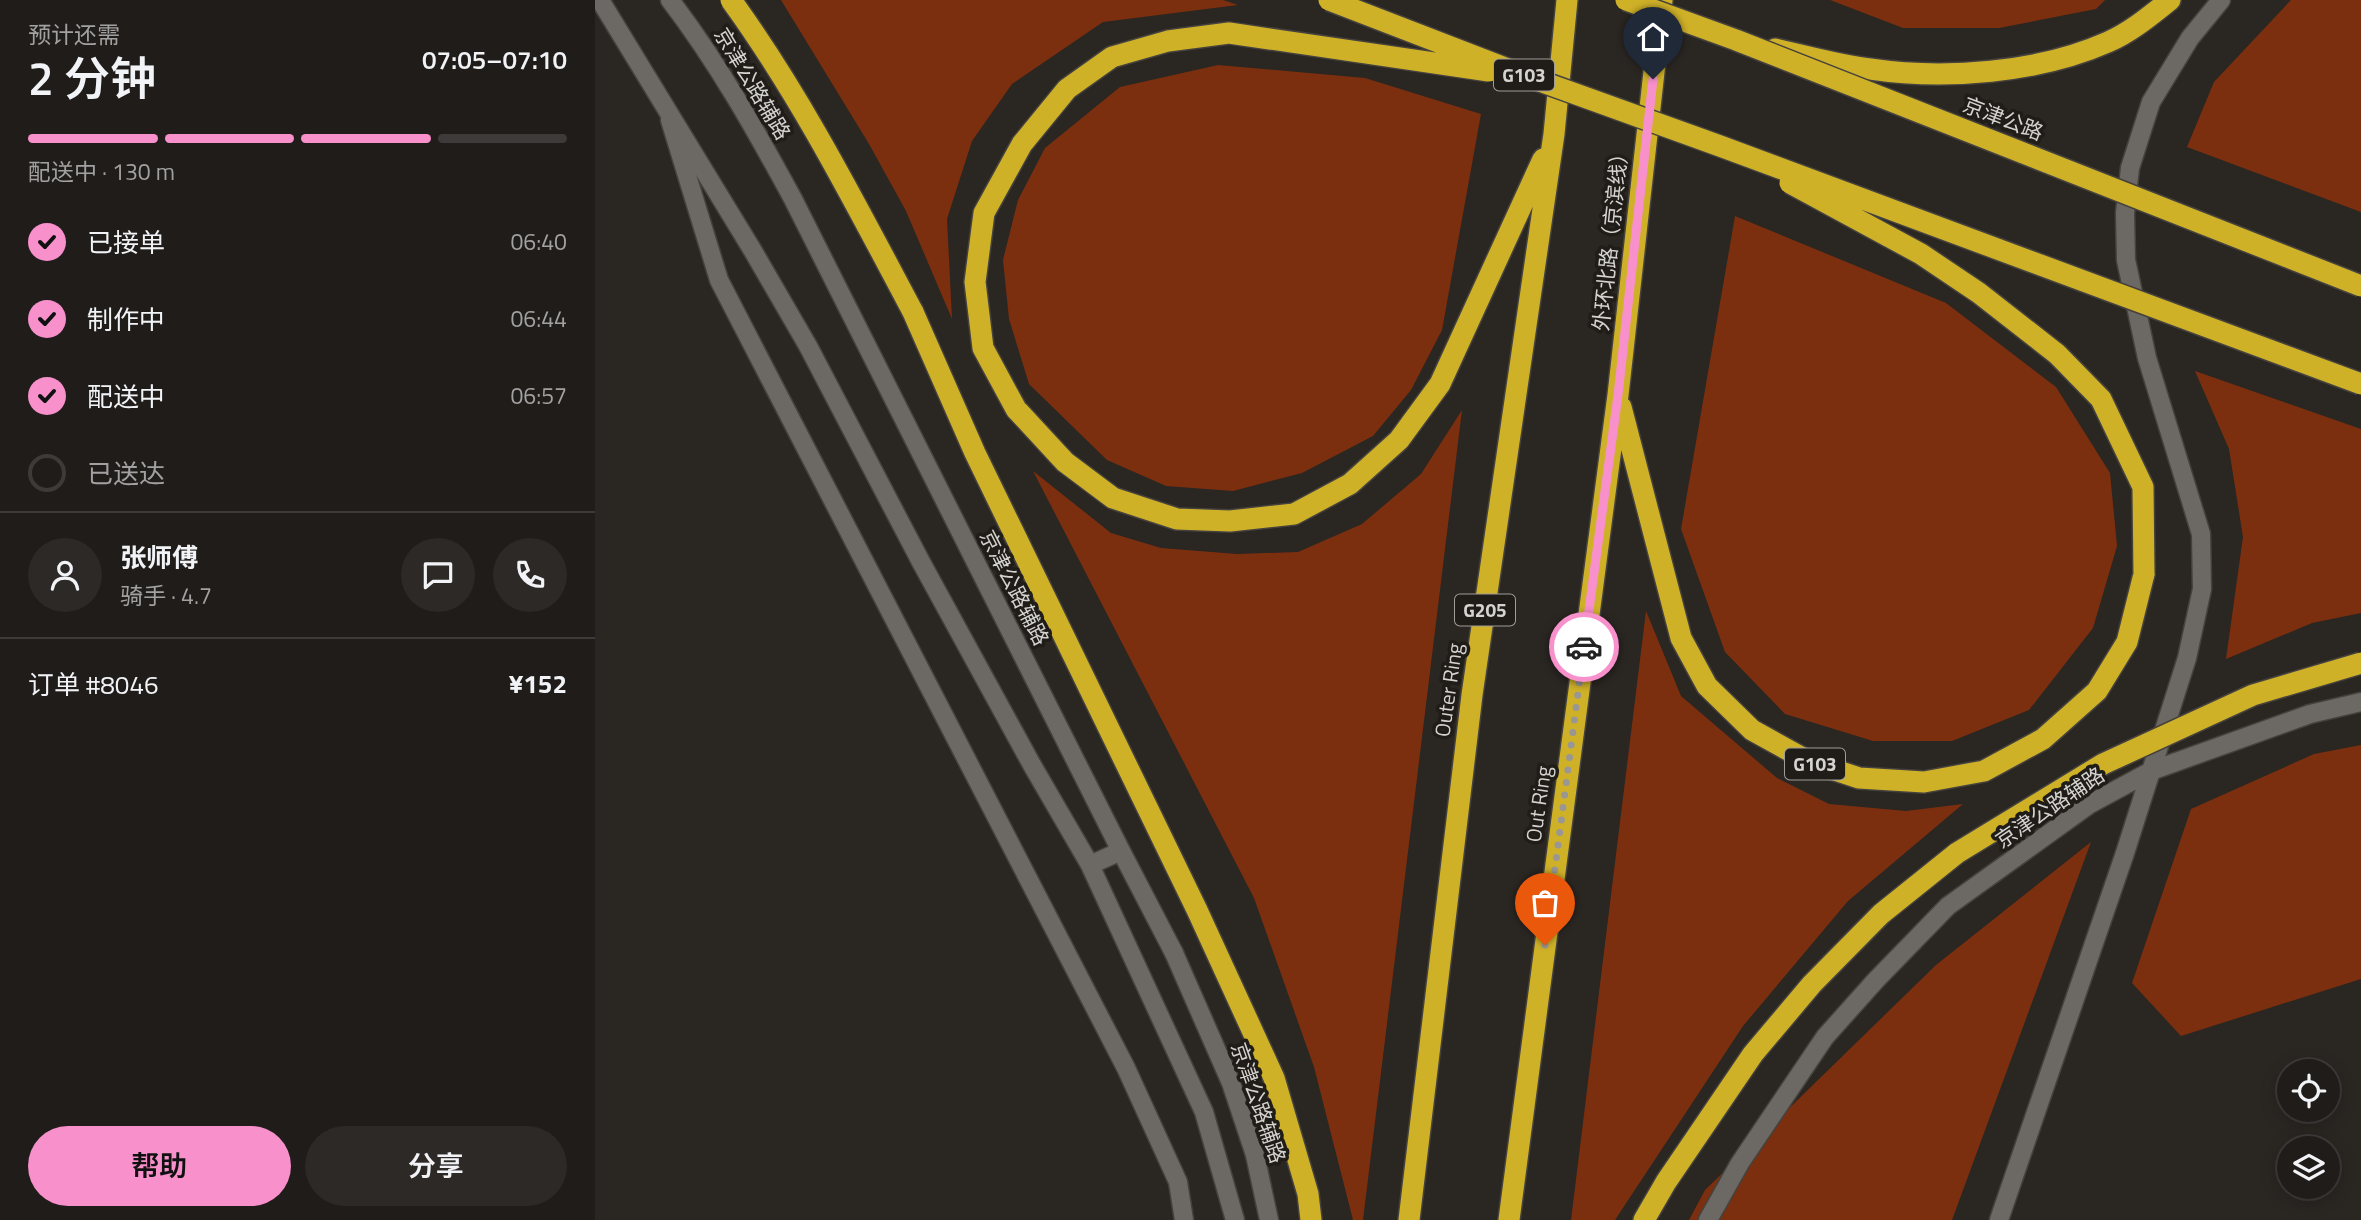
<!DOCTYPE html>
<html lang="zh">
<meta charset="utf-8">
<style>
:root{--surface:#201c1a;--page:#2d2927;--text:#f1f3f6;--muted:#a2a1a2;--line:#3d3a39;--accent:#f890cb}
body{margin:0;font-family:"Titillium Web","Noto Sans SC",sans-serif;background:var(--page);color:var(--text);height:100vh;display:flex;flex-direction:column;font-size:26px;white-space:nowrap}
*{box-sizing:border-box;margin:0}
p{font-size:23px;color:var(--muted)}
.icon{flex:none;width:38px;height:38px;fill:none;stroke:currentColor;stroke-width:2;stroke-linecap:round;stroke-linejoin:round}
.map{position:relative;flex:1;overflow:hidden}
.side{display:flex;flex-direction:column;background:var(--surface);width:595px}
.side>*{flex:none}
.fabs{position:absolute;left:1682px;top:1059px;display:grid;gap:14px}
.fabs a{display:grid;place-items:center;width:63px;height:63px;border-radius:50%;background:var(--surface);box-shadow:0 4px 18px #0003,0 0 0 2px var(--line);font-size:35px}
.pin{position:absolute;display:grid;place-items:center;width:60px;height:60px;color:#fff;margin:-72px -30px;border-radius:50% 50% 50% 0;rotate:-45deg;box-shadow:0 0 7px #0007}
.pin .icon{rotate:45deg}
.courier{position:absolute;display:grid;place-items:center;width:70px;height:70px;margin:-35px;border:5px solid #f890cb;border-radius:50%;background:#fff;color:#222;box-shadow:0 2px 9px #0007}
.overview em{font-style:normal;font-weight:600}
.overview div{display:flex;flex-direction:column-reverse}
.overview{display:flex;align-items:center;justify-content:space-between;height:119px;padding:0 28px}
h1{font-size:46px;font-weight:600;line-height:52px}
.bar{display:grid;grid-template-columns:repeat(4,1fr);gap:10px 7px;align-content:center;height:84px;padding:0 28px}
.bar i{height:9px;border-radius:5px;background:var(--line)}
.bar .active{background:var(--accent)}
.bar p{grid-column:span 4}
.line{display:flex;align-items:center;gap:18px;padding:0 28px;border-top:2px solid var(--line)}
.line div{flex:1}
.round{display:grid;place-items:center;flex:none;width:74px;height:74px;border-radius:37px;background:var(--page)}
ol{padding:0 28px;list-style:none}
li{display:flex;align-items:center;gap:21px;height:77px}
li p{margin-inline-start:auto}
li .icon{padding:7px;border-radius:50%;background:var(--accent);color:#111;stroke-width:4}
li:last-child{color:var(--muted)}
li i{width:38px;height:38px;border:4px solid var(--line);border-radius:50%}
.action{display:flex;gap:14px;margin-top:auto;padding:14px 28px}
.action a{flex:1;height:80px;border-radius:42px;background:var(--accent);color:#111;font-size:28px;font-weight:600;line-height:80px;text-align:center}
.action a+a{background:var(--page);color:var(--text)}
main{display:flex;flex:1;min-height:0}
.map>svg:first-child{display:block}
.green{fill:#7b2f0f}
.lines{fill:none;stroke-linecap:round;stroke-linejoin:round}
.street-casing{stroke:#45423e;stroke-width:21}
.secondary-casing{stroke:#45423e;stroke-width:21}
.highway-casing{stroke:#45423e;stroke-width:24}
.street{stroke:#6c6863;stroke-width:18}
.secondary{stroke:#6c6863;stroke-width:18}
.highway{stroke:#cfb128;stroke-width:21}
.highway-bridge-casing{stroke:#45423e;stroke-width:24;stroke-linecap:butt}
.highway-bridge{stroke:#cfb128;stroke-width:21}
.done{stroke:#999693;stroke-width:7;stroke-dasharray:0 12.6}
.route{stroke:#f890cb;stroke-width:9}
.labels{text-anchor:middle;stroke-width:7;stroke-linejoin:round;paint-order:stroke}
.shield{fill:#201d18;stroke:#9f9c99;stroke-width:2}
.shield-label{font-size:19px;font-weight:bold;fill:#d5d3d0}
.street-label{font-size:21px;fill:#d5d3d0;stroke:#201d18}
</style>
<main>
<section class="side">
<div class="overview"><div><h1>2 分钟</h1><p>预计还需</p></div><em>07:05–07:10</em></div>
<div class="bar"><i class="active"></i><i class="active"></i><i class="active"></i><i></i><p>配送中 · 130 m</p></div>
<ol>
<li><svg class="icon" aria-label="check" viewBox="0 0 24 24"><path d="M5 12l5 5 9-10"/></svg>已接单<p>06:40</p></li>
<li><svg class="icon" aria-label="check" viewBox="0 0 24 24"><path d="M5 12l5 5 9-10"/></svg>制作中<p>06:44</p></li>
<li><svg class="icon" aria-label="check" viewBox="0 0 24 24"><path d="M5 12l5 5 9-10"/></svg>配送中<p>06:57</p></li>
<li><i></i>已送达</li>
</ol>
<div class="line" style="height:126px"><a class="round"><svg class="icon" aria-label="person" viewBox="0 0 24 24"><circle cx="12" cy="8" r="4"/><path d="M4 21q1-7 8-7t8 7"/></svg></a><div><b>张师傅</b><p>骑手 · 4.7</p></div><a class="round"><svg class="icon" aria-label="chat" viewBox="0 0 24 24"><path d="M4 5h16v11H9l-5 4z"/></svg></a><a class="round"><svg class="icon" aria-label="phone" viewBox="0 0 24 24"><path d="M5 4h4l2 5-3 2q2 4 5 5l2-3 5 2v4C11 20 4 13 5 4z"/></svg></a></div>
<div class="line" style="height:91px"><div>订单 #8046</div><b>¥152</b></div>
<div class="action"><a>帮助</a><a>分享</a></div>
</section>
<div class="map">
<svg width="1766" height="1220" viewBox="0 0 1766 1220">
<rect width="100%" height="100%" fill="#2a2622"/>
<path class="green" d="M 186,0 L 628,0 L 643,5 L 508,22 L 417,84 L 377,141 L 352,219 L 357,319 L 311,211 L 274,144 Z
M 1235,0 L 1510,0 L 1501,9 L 1404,28 L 1308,28 Z
M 1696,0 L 1766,0 L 1766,212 L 1592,147 L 1619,82 Z
M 623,65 L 770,78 L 886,114 L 847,330 L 816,390 L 778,436 L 707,473 L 638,491 L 571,486 L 512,460 L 434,384 L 414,319 L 408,260 L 423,200 L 450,148 L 525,87 Z
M 1140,216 L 1351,303 L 1461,387 L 1515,473 L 1522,546 L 1498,628 L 1434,710 L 1357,741 L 1278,741 L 1190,714 L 1130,652 L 1086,529 Z
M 1600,371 L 1766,429 L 1766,613 L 1717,623 L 1631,659 L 1648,537 L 1634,449 Z
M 867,410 L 768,1220 L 758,1220 L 719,1067 L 659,898 L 438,471 L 516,533 L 566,548 L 642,554 L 703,552 L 767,524 L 826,474 Z
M 1051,611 L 1086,696 L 1182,778 L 1234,804 L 1311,811 L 1368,804 L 1253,901 L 1148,1026 L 1020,1220 L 976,1220 Z
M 1766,745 L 1766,979 L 1586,1036 L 1537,983 L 1596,809 L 1719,754 Z
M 1496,842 L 1357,1220 L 1094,1220 L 1110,1190 L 1341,965 Z"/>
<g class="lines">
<defs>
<path id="street" d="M 75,120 L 124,280 L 531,1068 L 583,1182 L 589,1220
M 579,953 L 636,1083 L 660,1155 L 674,1220"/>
<path id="secondary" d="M 5,0 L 158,251 L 213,346 L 326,562 L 437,765 L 495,865 L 609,1112 L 640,1220
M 75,0 C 123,63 160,129 198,199 L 526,851 L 579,953
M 495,865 L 526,851
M 1113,1220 L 1145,1163 L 1230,1037 L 1281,980 L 1353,906 L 1495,804 L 1556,771 L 1715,714 L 1766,702
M 1404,1220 L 1530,853 L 1592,658 L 1607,589 L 1606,534 L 1552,358 L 1531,260 L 1530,213 L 1535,168 L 1556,102 L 1595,38 L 1626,0"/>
<path id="highway" d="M 1180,49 C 1212,56 1243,65 1275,69 C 1350,80 1443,73 1513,42 C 1536,32 1556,15 1575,0
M 318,312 L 380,453 L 602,910 L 679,1078 L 713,1194 L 716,1220
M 1026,407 L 1086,638 L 1112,686 L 1157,730 L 1213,761 L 1264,778 L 1329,782 L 1389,771 L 1448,739 L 1502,691 L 1532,642 L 1549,574
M 421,409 L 470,462 L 518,498 L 582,519 L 635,521 L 699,514 L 755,484 L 804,440 L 845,384 L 948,159
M 814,1220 L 877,695 L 959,134 L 972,0
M 914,1220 L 1023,395 L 1067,0
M 1049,1220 L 1071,1182 L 1158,1054 L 1217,984 L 1286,914 L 1362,853"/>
</defs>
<use href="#street" class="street-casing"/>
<use href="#secondary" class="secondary-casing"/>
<use href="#highway" class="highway-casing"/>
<use href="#street" class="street"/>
<use href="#secondary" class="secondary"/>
<use href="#highway" class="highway"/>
<defs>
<path id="highway-bridge" d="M 136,0 C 207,98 261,205 318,312
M 734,0 L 931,76 L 1125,146 L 1766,384
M 1031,0 L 1141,40 L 1766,286
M 1195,183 L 1326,254 L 1384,293 L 1462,354 L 1506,399 L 1548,487 L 1549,574
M 421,409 L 388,348 L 380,282 L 389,213 L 427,144 L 472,89 L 517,57 L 573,41 L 634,33 L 894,71
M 1362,853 L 1508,764 L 1658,695 L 1766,663"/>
</defs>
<use href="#highway-bridge" class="highway-bridge-casing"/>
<use href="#highway-bridge" class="highway-bridge"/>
</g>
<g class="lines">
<path class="done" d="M 950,945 L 989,647"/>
<path class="route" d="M 989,647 L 1023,395 L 1058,79"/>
</g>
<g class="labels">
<g class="shield">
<rect x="899" y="59.5" width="60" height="31" rx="5"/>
<rect x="860" y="594.5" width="60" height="31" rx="5"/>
<rect x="1190" y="748.5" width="60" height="31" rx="5"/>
</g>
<g class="shield-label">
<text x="929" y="82">G103</text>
<text x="890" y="617">G205</text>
<text x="1220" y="771">G103</text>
</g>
<g class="street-label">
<text transform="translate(157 84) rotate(59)" y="7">京津公路辅路</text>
<text transform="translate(1408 119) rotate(21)" y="7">京津公路</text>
<text transform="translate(1016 237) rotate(-84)" y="7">外环北路（京滨线）</text>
<text transform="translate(419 588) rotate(63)" y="7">京津公路辅路</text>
<text transform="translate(854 690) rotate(-82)" y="7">Outer Ring</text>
<text transform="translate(944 804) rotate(-82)" y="7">Out Ring</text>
<text transform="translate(1455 808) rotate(-34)" y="7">京津公路辅路</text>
<text transform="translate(663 1103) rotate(71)" y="7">京津公路辅路</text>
</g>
</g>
</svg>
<div class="fabs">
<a><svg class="icon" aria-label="locate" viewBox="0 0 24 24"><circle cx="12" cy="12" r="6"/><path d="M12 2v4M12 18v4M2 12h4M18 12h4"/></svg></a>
<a><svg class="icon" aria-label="layers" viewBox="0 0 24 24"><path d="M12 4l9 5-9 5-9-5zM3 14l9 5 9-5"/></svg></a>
</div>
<div class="pin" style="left:950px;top:945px;background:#ea580c"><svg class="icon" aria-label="bag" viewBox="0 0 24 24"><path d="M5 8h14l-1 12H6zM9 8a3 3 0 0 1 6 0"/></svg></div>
<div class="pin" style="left:1058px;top:79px;background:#1f2937"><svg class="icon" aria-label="home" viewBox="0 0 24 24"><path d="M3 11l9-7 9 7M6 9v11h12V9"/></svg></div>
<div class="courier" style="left:989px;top:647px"><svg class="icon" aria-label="car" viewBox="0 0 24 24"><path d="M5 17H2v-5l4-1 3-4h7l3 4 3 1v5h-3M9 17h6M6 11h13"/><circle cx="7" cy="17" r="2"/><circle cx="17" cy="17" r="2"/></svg></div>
</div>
</main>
